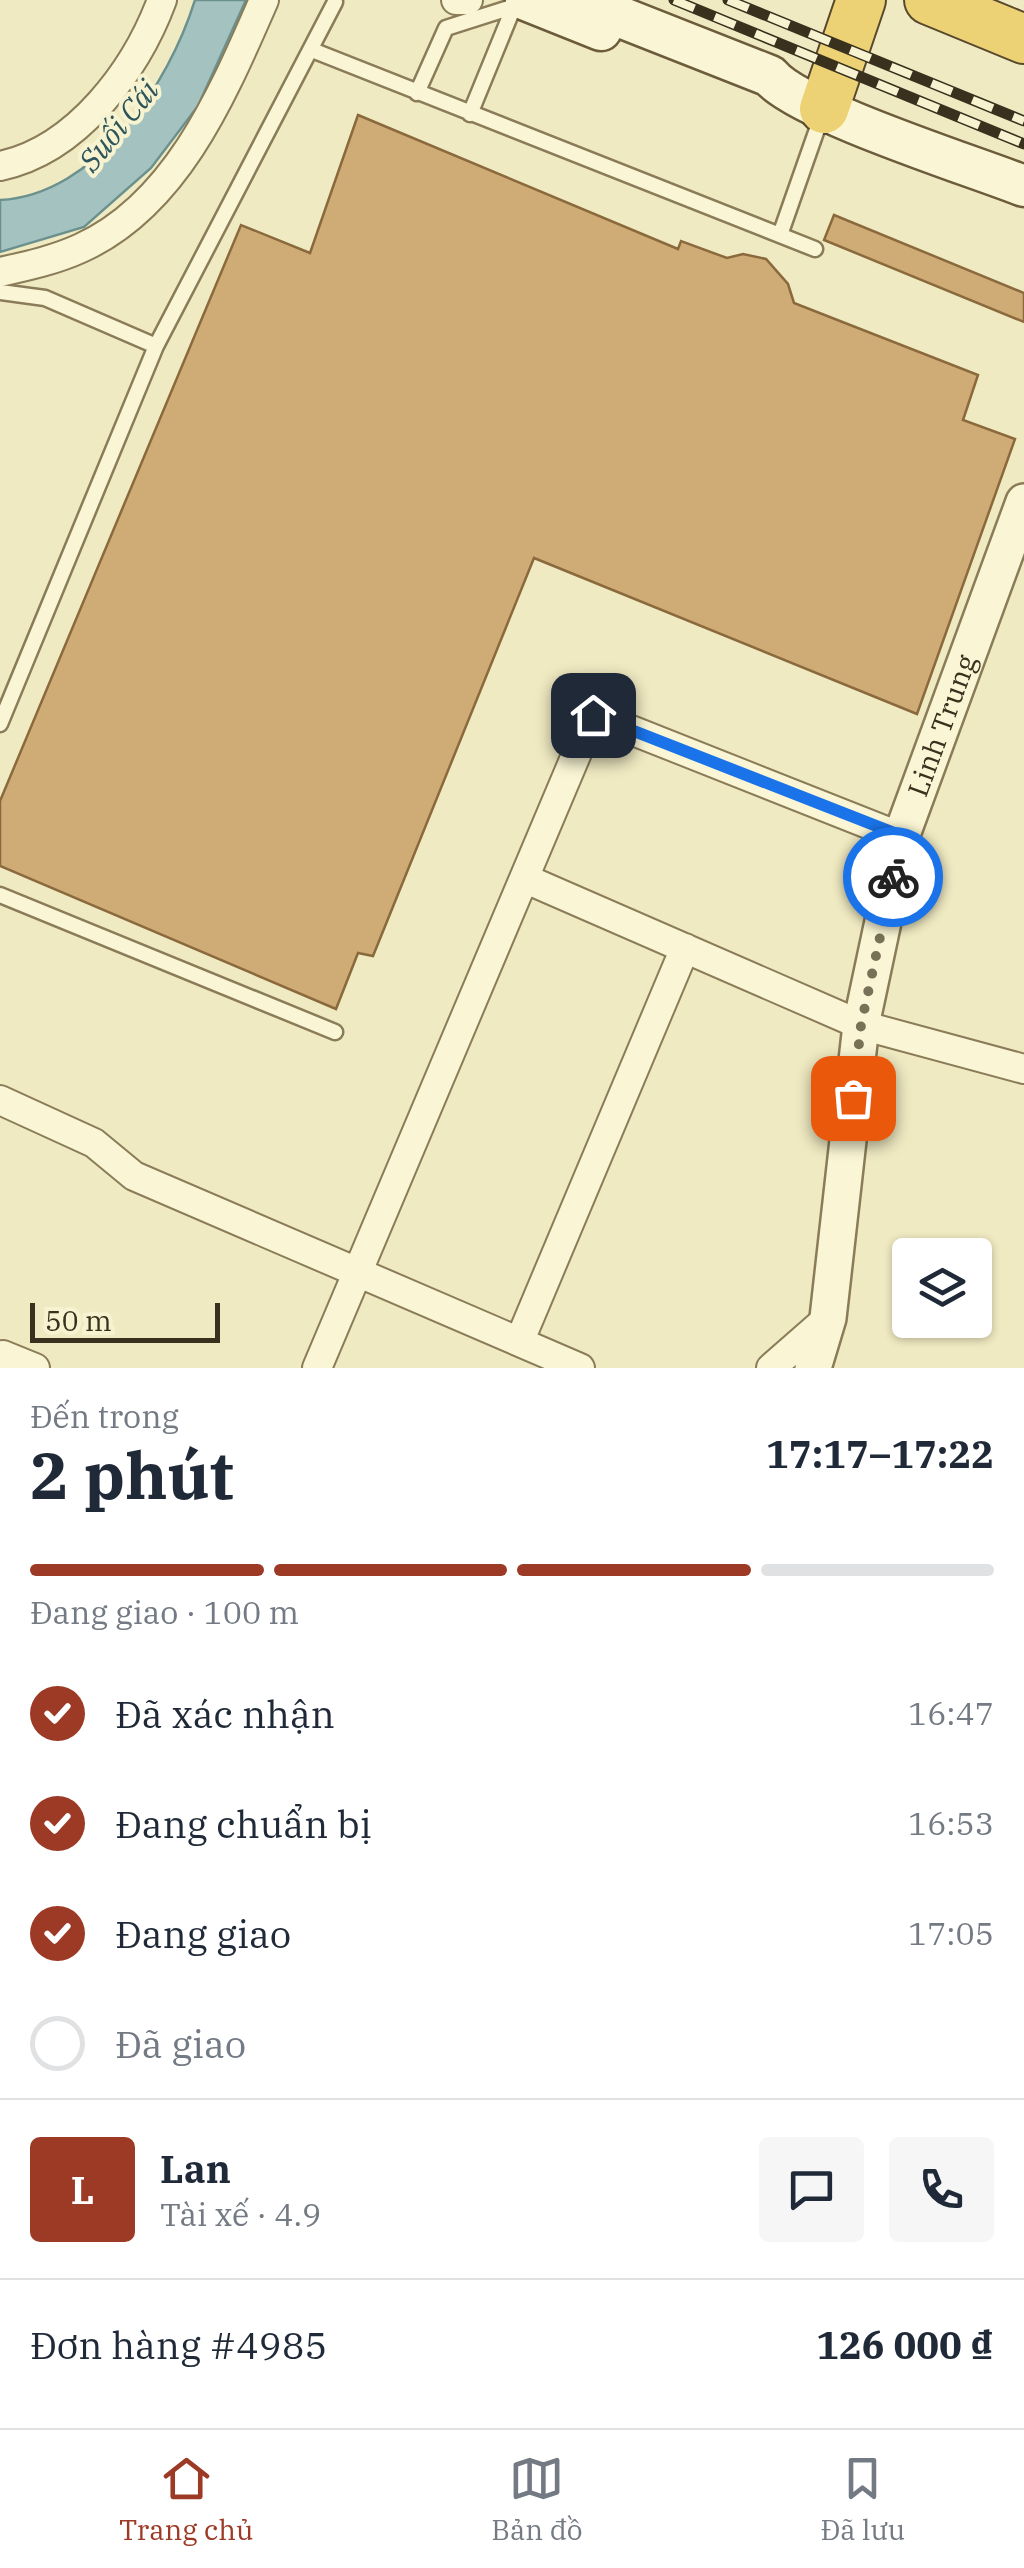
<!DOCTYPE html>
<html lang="vi">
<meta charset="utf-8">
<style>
:root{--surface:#fff;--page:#f6f6f7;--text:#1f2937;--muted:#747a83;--line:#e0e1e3;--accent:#9c3a26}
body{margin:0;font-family:"IBM Plex Serif",serif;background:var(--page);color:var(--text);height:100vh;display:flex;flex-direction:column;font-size:38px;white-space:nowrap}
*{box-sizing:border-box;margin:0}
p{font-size:32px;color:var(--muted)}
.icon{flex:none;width:55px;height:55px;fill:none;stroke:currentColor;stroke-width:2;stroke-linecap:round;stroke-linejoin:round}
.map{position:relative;height:1368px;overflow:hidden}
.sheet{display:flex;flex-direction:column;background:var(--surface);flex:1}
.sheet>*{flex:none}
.tools{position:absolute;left:892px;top:1238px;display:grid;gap:20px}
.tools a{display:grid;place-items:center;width:100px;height:100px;border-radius:10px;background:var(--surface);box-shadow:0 2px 8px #0004;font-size:50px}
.scale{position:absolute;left:30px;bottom:25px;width:190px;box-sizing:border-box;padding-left:10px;border:5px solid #39301d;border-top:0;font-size:28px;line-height:35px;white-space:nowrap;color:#39301d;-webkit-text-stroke:8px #f7f3d1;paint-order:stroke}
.pin{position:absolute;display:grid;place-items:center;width:85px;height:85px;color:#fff;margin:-42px;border-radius:20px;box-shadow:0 5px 15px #0006}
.courier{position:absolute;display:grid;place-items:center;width:100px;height:100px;margin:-50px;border:8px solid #1a73e8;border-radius:50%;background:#fff;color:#222;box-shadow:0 2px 12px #0007}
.headline em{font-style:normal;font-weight:700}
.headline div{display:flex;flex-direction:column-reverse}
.headline{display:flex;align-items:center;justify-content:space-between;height:170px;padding:0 30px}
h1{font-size:65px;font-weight:700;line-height:75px}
.bar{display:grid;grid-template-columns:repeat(4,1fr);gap:15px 10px;align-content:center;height:120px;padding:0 30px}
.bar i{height:12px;border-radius:8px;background:var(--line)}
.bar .current{background:var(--accent)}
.bar p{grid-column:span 4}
.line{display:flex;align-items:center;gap:25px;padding:0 30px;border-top:2px solid var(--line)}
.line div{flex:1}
.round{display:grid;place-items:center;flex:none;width:105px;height:105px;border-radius:10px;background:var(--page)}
ol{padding:0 30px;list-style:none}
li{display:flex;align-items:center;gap:30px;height:110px}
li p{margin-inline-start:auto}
li .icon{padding:10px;border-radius:50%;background:var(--accent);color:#fff;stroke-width:4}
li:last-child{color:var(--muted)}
li i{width:55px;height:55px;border:5px solid var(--line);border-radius:50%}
.tabs{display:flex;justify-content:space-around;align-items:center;height:140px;border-top:2px solid var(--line);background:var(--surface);font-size:28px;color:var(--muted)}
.tabs a{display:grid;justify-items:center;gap:5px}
.tabs .current{color:var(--accent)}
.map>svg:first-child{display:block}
.water{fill:#a4c2bf;stroke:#6b918e;stroke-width:2.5}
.building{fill:#cfab76;stroke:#8a6a3d;stroke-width:2.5}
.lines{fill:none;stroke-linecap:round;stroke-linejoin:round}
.service-casing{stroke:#8a7c58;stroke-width:19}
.minor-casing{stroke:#8a7c58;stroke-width:32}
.tertiary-casing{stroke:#8a7c58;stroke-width:40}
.secondary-casing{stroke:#6c5c3b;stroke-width:45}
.trunk-casing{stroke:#58482d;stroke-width:52}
.service{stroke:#faf6d5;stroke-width:14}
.minor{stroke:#faf6d5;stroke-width:28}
.tertiary{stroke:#faf6d5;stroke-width:35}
.secondary{stroke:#faf6d5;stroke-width:40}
.trunk{stroke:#ecd274;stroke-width:48}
.rail-casing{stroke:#39301d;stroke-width:11}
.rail{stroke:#f7f3d1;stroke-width:8;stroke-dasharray:22;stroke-linecap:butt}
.done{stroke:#797157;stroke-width:10;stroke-dasharray:0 18}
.route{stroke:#1a73e8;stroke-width:12}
.labels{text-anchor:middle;stroke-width:8;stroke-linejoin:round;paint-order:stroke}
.street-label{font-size:28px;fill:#39301d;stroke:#f7f3d1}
.water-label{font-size:30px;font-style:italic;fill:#2c545a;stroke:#f7f3d1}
</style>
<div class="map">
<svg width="1024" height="1368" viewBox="0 0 1024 1368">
<rect width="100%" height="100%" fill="#f0eac2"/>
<path class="water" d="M 195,0 L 246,0 L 198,106 L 151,168 L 84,227 L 0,252 L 0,200 C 96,195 169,84 195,0 Z"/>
<path class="building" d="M 358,115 L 678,249 L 681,241 L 727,258 L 743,254 L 766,259 L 788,284 L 794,303 L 978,375 L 963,420 L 1015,439 L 917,714 L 534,558 L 373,956 L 358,953 L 336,1009 L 0,866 L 0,801 L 241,225 L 310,253 Z
M 834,215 L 1024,293 L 1024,322 L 824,240 Z"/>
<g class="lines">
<defs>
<path id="service" d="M 312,50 L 815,249
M 417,93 L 446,28 L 515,6
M 470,114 L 515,4
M 780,235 L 821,118
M 0,292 L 45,298 L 156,346
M 0,724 L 156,346 L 335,2
M 0,895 L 335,1032"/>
<path id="minor" d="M 456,0 L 468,0
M 0,166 C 77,150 136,70 162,0
M 0,272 C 27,266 55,260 81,248 C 178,204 224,91 264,0
M 526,879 L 861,1025 L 1024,1069
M 0,1100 L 94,1143 L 134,1176 L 580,1368
M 520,1340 L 685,948
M 3,1355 L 35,1368
M 317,1368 L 593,715 L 901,837
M 771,1368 L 828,1318"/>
<g id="tertiary">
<path id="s1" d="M 813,1368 L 828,1318 L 861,1025 L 901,837 L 1024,502"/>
</g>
<path id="secondary" d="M 526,0 L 601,30
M 577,0 L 770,76 C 797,110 973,166 1024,186"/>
<path id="trunk" d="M 929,0 L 1024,39
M 824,109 L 861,0"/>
</defs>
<use href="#service" class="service-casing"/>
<use href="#minor" class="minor-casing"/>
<use href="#tertiary" class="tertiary-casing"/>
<use href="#secondary" class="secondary-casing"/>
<use href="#trunk" class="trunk-casing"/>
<use href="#service" class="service"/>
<use href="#minor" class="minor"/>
<use href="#tertiary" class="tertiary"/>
<use href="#secondary" class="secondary"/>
<use href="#trunk" class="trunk"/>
<defs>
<path id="rail" d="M 674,0 L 1024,144
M 728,0 L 1024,121"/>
</defs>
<use href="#rail" class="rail-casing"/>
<use href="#rail" class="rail"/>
</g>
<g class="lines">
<path class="done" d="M 853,1098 L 861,1025 L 893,877"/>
<path class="route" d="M 593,715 L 902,836 L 893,877"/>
</g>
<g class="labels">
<g class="street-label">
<text dy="10" stroke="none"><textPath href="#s1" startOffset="658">Linh Trung</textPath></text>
</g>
<g class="water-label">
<text transform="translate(119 126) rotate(-51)" y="10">Suối Cái</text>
</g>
</g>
</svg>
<div class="tools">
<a><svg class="icon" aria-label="layers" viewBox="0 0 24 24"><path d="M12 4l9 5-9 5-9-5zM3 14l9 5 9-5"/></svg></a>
</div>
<div class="scale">50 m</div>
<div class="pin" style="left:853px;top:1098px;background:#ea580c"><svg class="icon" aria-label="bag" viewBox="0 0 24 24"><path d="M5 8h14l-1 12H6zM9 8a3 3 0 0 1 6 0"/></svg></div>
<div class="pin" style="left:593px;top:715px;background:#1f2937"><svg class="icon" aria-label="home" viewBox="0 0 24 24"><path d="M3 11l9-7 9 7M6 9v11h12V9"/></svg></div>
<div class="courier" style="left:893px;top:877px"><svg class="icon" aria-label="bike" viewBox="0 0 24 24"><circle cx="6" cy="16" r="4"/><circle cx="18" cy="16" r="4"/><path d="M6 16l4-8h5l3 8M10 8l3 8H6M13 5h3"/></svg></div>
</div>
<section class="sheet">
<div class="headline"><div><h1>2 phút</h1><p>Đến trong</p></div><em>17:17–17:22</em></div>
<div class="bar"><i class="current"></i><i class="current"></i><i class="current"></i><i></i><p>Đang giao · 100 m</p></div>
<ol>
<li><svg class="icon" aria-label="check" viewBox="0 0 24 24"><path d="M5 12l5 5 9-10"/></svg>Đã xác nhận<p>16:47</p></li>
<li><svg class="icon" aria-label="check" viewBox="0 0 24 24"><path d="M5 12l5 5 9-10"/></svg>Đang chuẩn bị<p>16:53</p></li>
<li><svg class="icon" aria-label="check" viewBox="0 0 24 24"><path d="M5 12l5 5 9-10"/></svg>Đang giao<p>17:05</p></li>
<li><i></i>Đã giao</li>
</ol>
<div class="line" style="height:180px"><b class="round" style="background:var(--accent);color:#fff">L</b><div><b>Lan</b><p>Tài xế · 4.9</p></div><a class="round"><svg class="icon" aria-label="chat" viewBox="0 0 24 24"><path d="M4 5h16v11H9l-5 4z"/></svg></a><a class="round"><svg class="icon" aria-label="phone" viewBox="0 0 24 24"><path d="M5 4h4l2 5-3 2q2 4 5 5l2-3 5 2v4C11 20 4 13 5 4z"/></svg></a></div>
<div class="line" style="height:130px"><div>Đơn hàng #4985</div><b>126 000 ₫</b></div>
</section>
<nav class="tabs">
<a class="current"><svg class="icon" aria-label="home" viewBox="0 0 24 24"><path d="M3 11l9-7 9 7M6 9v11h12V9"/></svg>Trang chủ</a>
<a><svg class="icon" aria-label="map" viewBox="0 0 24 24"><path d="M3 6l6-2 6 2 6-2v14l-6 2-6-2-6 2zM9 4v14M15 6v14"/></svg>Bản đồ</a>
<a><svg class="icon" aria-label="saved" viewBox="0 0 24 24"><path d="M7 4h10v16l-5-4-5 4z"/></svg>Đã lưu</a>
</nav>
